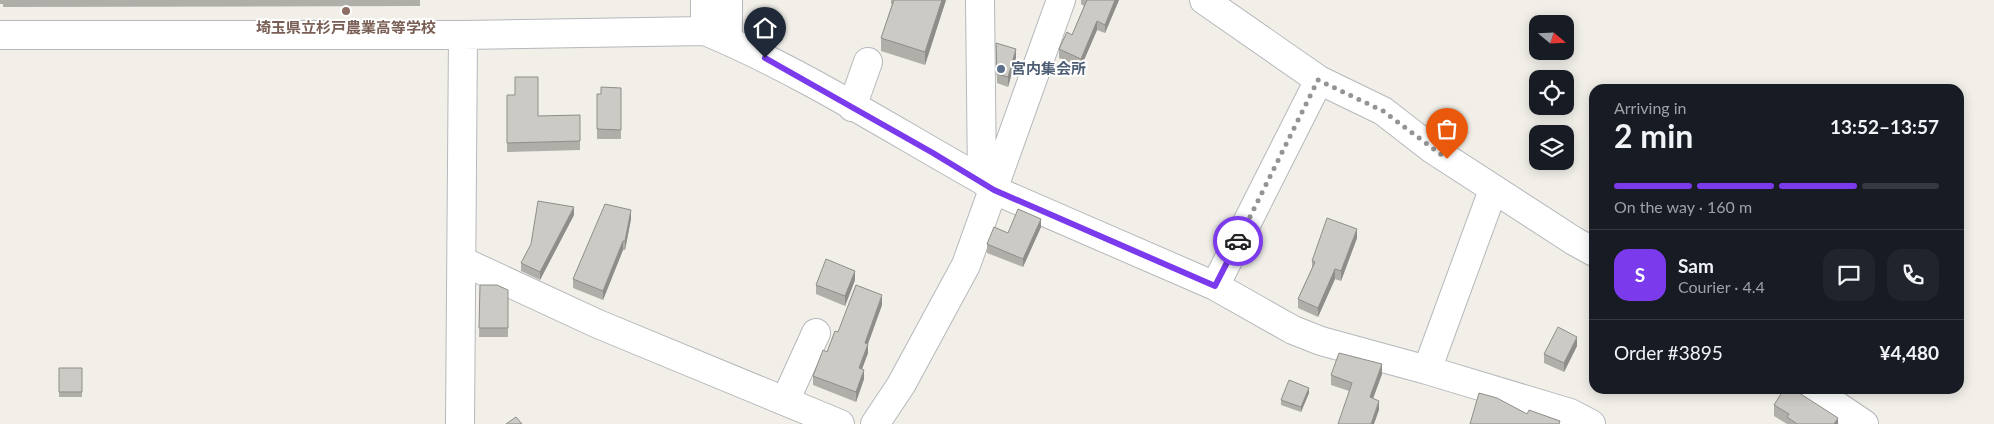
<!DOCTYPE html>
<meta charset="utf-8">
<style>
:root{--surface:#171b24;--page:#20242c;--text:#f1f3f6;--muted:#9ea1a6;--line:#363941;--accent:#7c3aed}
body{margin:0;font-family:Lato,"Noto Sans JP",sans-serif;background:var(--page);color:var(--text);height:100vh;display:flex;flex-direction:column;font-size:19px;white-space:nowrap}
*{box-sizing:border-box;margin:0}
p{font-size:16px;color:var(--muted)}
.icon{flex:none;width:28px;height:28px;fill:none;stroke:currentColor;stroke-width:2;stroke-linecap:round;stroke-linejoin:round}
.map{position:relative;flex:1;overflow:hidden}
.drawer{position:absolute;left:1589px;top:84px;width:375px;height:310px;display:flex;flex-direction:column;background:var(--surface);border-radius:15px;box-shadow:0 2px 12px #0003}
.drawer>*{flex:none}
.needle{width:32px;rotate:109deg}
.buttons{position:absolute;left:1529px;top:15px;display:grid;gap:10px}
.buttons a{display:grid;place-items:center;width:45px;height:45px;border-radius:10px;background:var(--surface);box-shadow:0 2px 12px #0003;font-size:25px}
.pin{position:absolute;display:grid;place-items:center;width:42px;height:42px;color:#fff;margin:-51px -21px;border-radius:50% 50% 50% 0;rotate:-45deg;box-shadow:0 0 5px #0007}
.pin .icon{rotate:45deg}
.courier{position:absolute;display:grid;place-items:center;width:50px;height:50px;margin:-25px;border:4px solid #7c3aed;border-radius:50%;background:#fff;color:#222;box-shadow:0 1px 6px #0007}
.overview em{font-style:normal;font-weight:700}
.overview div{display:flex;flex-direction:column-reverse}
.overview{display:flex;align-items:center;justify-content:space-between;height:85px;padding:0 25px}
h1{font-size:32px;font-weight:700;line-height:38px}
.bar{display:grid;grid-template-columns:repeat(4,1fr);gap:8px 5px;align-content:center;height:60px;padding:0 25px}
.bar i{height:6px;border-radius:4px;background:var(--line)}
.bar .current{background:var(--accent)}
.bar p{grid-column:span 4}
.line{display:flex;align-items:center;gap:12px;padding:0 25px;border-top:1px solid var(--line)}
.line div{flex:1}
.round{display:grid;place-items:center;flex:none;width:52px;height:52px;border-radius:15px;background:var(--page)}
.map>svg:first-child{display:block}
.lines{fill:none;stroke-linecap:round;stroke-linejoin:round}
.minor-casing{stroke:#b5b8bc;stroke-width:30}
.minor{stroke:#fff;stroke-width:28}
.wall{fill:#afaea9}
.shaded-wall{fill:#8f8d8a}
.building{fill:#cccac5;stroke:#8f8d8a}
.done{stroke:#929495;stroke-width:5;stroke-dasharray:0 9}
.route{stroke:#7c3aed;stroke-width:6}
.education-dot{fill:#8d6e63;stroke:#fff;stroke-width:2}
.service-dot{fill:#5c6f8a;stroke:#fff;stroke-width:2}
.labels{text-anchor:middle;stroke-width:4;stroke-linejoin:round;paint-order:stroke}
.education-label{font-size:15px;font-weight:bold;fill:#785e54;stroke:#fff}
.service-label{font-size:15px;font-weight:bold;fill:#4e5e75;stroke:#fff;text-anchor:start}
</style>
<div class="map">
<svg width="1994" height="424" viewBox="0 0 1994 424">
<rect width="100%" height="100%" fill="#f1efe8"/>
<g class="lines">
<defs>
<path id="minor" d="M 980,0 L 982,180
M 1204,0 L 1319,80 L 1383,111 L 1432,149 L 1574,241 L 1594,252
M 705,31 C 801,71 891,129 982,180 L 994,190 L 1215,286 L 1293,330 L 1321,341 L 1427,370 L 1570,413 L 1591,424
M 0,35 L 463,35 L 705,31 L 705,0
M 728,41 L 728,0
M 852,107 L 868,62
M 462,261 L 598,324 L 840,424
M 1215,286 L 1319,80
M 1427,370 L 1493,190
M 1812,389 L 1864,424
M 785,401 L 816,333
M 460,424 L 463,35
M 875,424 L 901,385 L 966,265 L 1061,0"/>
</defs>
<use href="#minor" class="minor-casing"/>
<use href="#minor" class="minor"/>
</g>
<path class="wall" d="M 0,0 L 420,0 L 420,6 L 3,7 L 3,4 L 0,4 Z
M 891,0 L 946,0 L 925,65 L 881,51 L 881,38 L 892,4 L 891,4 Z
M 1081,0 L 1119,0 L 1105,33 L 1097,30 L 1081,67 L 1059,58 L 1059,49 L 1072,35 L 1084,6 L 1081,4 Z
M 996,43 L 1016,58 L 1008,87 L 997,83 Z
M 621,88 L 621,139 L 597,139 L 597,94 L 601,94 Z
M 580,115 L 580,150 L 507,152 L 507,143 L 538,116 Z
M 574,215 L 540,280 L 521,271 L 521,263 Z
M 631,219 L 625,250 L 623,250 L 603,300 L 573,288 L 573,279 Z
M 1041,227 L 1023,267 L 987,253 L 987,244 L 1008,233 Z
M 1357,238 L 1341,281 L 1335,279 L 1318,317 L 1298,308 L 1298,299 L 1312,268 L 1312,261 Z
M 855,280 L 845,306 L 816,294 L 816,285 Z
M 480,285 L 508,290 L 508,337 L 479,337 Z
M 882,305 L 868,344 L 868,353 L 862,369 L 864,379 L 856,402 L 813,385 L 813,376 L 838,332 Z
M 1577,346 L 1564,372 L 1544,363 L 1544,354 Z
M 59,368 L 82,368 L 82,397 L 59,397 Z
M 1382,374 L 1373,398 L 1379,410 L 1349,391 L 1331,385 L 1331,375 Z
M 1309,393 L 1301,412 L 1281,405 L 1281,400 Z
M 1774,405 L 1838,424 L 1787,424 L 1774,416 Z"/>
<path class="shaded-wall" d="M 942,0 L 946,0 L 925,65 L 925,52 Z
M 1115,0 L 1119,0 L 1105,33 L 1105,25 Z
M 1097,21 L 1097,30 L 1081,67 L 1081,59 Z
M 1016,49 L 1016,58 L 1008,87 L 1008,77 Z
M 574,207 L 574,215 L 540,280 L 540,272 Z
M 631,210 L 631,219 L 625,250 L 625,241 Z
M 1041,219 L 1041,227 L 1023,267 L 1023,259 Z
M 1357,229 L 1357,238 L 1341,281 L 1341,271 Z
M 623,241 L 623,250 L 603,300 L 603,291 Z
M 1335,269 L 1335,279 L 1318,317 L 1318,308 Z
M 855,271 L 855,280 L 845,306 L 845,296 Z
M 882,295 L 882,305 L 865,352 L 865,343 Z
M 1577,337 L 1577,346 L 1564,372 L 1564,363 Z
M 868,344 L 868,353 L 859,377 L 859,368 Z
M 1382,364 L 1382,374 L 1370,407 L 1370,397 Z
M 864,370 L 864,379 L 856,402 L 856,392 Z
M 1309,388 L 1309,393 L 1301,412 L 1301,407 Z
M 1379,401 L 1379,410 L 1374,424 L 1371,424 Z
M 1838,418 L 1838,424 L 1834,424 Z"/>
<path class="building" d="M 894,0 L 942,0 L 925,52 L 881,38 Z
M 1087,0 L 1115,0 L 1105,25 L 1097,21 L 1081,59 L 1059,49 L 1067,32 L 1072,35 Z
M 996,43 L 1016,49 L 1008,77 L 997,74 Z
M 515,77 L 538,77 L 538,116 L 580,115 L 580,141 L 507,143 L 507,95 L 515,95 Z
M 601,87 L 621,88 L 621,130 L 597,129 L 597,94 L 601,94 Z
M 538,201 L 574,207 L 540,272 L 521,263 L 531,244 Z
M 605,204 L 631,210 L 625,241 L 623,241 L 603,291 L 573,279 Z
M 1018,209 L 1041,219 L 1023,259 L 987,244 L 994,227 L 1008,233 Z
M 1327,218 L 1357,229 L 1341,271 L 1335,269 L 1318,308 L 1298,299 L 1315,262 L 1312,261 Z
M 826,259 L 855,271 L 845,296 L 816,285 Z
M 480,285 L 497,285 L 508,290 L 508,328 L 479,328 Z
M 856,285 L 882,295 L 865,343 L 868,344 L 859,368 L 864,370 L 856,392 L 813,376 L 823,350 L 827,352 L 835,331 L 838,332 Z
M 1558,327 L 1577,337 L 1564,363 L 1544,354 Z
M 1339,353 L 1382,364 L 1370,397 L 1379,401 L 1371,424 L 1338,424 L 1352,383 L 1331,375 Z
M 59,368 L 82,368 L 82,392 L 59,392 Z
M 1289,380 L 1309,388 L 1301,407 L 1281,400 Z
M 1784,389 L 1793,389 L 1838,418 L 1834,424 L 1797,424 L 1787,417 L 1789,414 L 1774,405 Z
M 1479,393 L 1497,398 L 1527,414 L 1529,410 L 1560,421 L 1559,424 L 1470,424 Z
M 516,417 L 522,424 L 506,424 Z"/>
<g class="lines">
<path class="done" d="M 1238,241 L 1318,80 L 1383,111 L 1447,159"/>
<path class="route" d="M 765,58 L 933,153 L 994,190 L 1215,286 L 1238,241"/>
</g>
<circle class="education-dot" cx="346" cy="11" r="5"/>
<circle class="service-dot" cx="1001" cy="69" r="5"/>
<g class="labels">
<g class="education-label">
<text x="346" y="33">埼玉県立杉戸農業高等学校</text>
</g>
<g class="service-label">
<text x="1011" y="74">宮内集会所</text>
</g>
</g>
</svg>
<div class="buttons">
<a><svg class="needle" viewBox="-14 -14 28 28"><path d="M0-13l5 13h-10z" fill="#e53935"/><path d="M0 13l5-13h-10z" fill="#9ea1a6"/></svg></a>
<a><svg class="icon" aria-label="locate" viewBox="0 0 24 24"><circle cx="12" cy="12" r="6"/><path d="M12 2v4M12 18v4M2 12h4M18 12h4"/></svg></a>
<a><svg class="icon" aria-label="layers" viewBox="0 0 24 24"><path d="M12 4l9 5-9 5-9-5zM3 14l9 5 9-5"/></svg></a>
</div>
<div class="pin" style="left:1447px;top:159px;background:#ea580c"><svg class="icon" aria-label="bag" viewBox="0 0 24 24"><path d="M5 8h14l-1 12H6zM9 8a3 3 0 0 1 6 0"/></svg></div>
<div class="pin" style="left:765px;top:58px;background:#1f2937"><svg class="icon" aria-label="home" viewBox="0 0 24 24"><path d="M3 11l9-7 9 7M6 9v11h12V9"/></svg></div>
<div class="courier" style="left:1238px;top:241px"><svg class="icon" aria-label="car" viewBox="0 0 24 24"><path d="M5 17H2v-5l4-1 3-4h7l3 4 3 1v5h-3M9 17h6M6 11h13"/><circle cx="7" cy="17" r="2"/><circle cx="17" cy="17" r="2"/></svg></div>
<section class="drawer">
<div class="overview"><div><h1>2 min</h1><p>Arriving in</p></div><em>13:52–13:57</em></div>
<div class="bar"><i class="current"></i><i class="current"></i><i class="current"></i><i></i><p>On the way · 160 m</p></div>
<div class="line" style="height:90px"><b class="round" style="background:var(--accent);color:#fff">S</b><div><b>Sam</b><p>Courier · 4.4</p></div><a class="round"><svg class="icon" aria-label="chat" viewBox="0 0 24 24"><path d="M4 5h16v11H9l-5 4z"/></svg></a><a class="round"><svg class="icon" aria-label="phone" viewBox="0 0 24 24"><path d="M5 4h4l2 5-3 2q2 4 5 5l2-3 5 2v4C11 20 4 13 5 4z"/></svg></a></div>
<div class="line" style="height:65px"><div>Order #3895</div><b>¥4,480</b></div>
</section>
</div>
